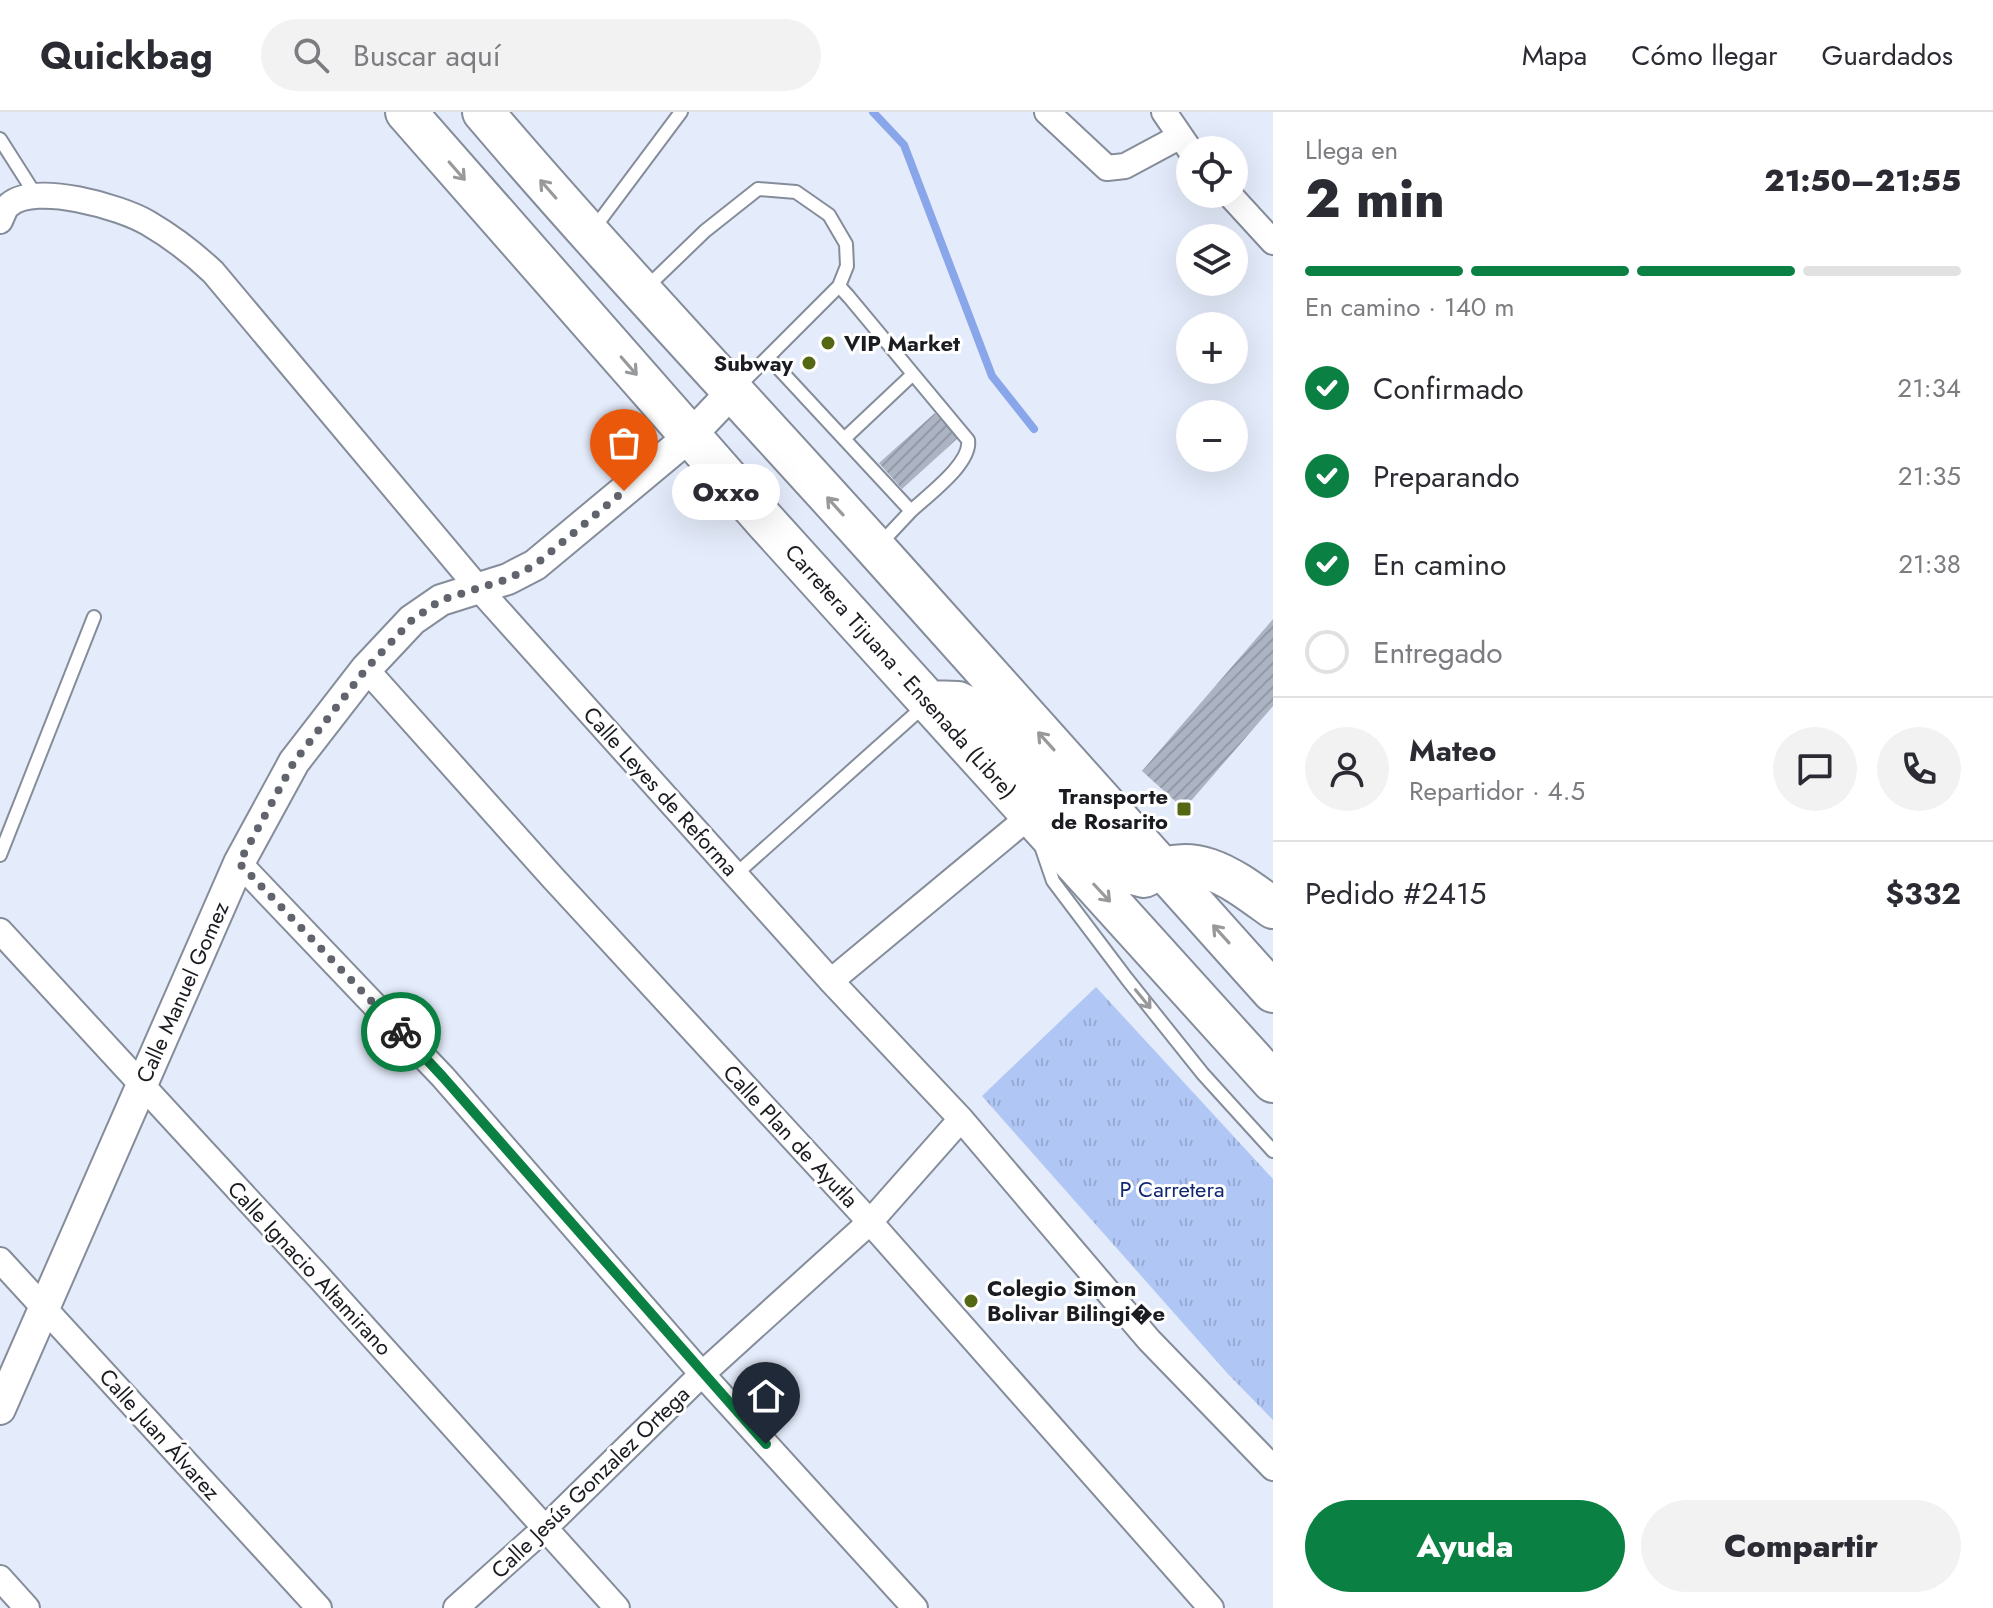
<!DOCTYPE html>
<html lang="es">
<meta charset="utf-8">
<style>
:root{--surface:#fff;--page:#f2f2f3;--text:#2b2b33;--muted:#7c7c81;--line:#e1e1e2;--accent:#0b8043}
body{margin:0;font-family:Jost,sans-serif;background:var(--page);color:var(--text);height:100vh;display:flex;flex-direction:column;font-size:30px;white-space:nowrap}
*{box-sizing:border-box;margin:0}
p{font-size:26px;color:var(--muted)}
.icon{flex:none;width:44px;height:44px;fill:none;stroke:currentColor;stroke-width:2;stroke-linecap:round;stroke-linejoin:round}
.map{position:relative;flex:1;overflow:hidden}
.sheet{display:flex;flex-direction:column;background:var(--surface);width:720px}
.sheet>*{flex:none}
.tools{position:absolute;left:1176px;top:24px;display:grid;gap:16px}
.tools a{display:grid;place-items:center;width:72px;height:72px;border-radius:50%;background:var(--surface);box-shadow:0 8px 32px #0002;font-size:40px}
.pin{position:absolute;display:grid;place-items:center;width:68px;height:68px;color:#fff;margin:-82px -34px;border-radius:50% 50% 50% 0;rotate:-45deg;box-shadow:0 0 8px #0007}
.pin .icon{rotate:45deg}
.courier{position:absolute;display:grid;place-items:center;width:80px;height:80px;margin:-40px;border:6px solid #0b8043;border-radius:50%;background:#fff;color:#222;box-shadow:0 2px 10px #0007}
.bubble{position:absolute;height:56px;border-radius:28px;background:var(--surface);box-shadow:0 8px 32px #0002;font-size:26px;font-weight:800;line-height:56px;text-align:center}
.head em{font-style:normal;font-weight:800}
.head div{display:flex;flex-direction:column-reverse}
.head{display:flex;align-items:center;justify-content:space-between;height:136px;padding:0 32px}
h1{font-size:52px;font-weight:800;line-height:60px}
.bar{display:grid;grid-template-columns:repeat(4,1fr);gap:12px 8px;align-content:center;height:96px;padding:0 32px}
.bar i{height:10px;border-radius:6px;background:var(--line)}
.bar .active{background:var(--accent)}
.bar p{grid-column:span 4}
.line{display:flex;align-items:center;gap:20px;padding:0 32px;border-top:2px solid var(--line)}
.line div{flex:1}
.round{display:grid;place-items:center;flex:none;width:84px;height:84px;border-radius:42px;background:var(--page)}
ol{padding:0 32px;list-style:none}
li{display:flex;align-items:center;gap:24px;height:88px}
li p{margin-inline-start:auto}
li .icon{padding:8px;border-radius:50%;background:var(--accent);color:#fff;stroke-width:4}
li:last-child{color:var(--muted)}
li i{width:44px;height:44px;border:4px solid var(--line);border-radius:50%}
.primary-button{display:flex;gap:16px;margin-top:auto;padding:16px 32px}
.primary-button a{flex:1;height:92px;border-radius:48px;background:var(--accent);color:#fff;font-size:32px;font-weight:800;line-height:92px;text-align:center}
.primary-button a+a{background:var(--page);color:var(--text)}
header{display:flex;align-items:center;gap:48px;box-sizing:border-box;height:112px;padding:0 40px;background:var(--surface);border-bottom:2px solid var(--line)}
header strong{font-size:38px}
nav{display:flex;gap:44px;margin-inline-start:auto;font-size:28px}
.search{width:560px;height:72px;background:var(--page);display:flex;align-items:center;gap:20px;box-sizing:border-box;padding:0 28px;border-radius:44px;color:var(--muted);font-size:30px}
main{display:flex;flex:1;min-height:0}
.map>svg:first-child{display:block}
.park{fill:url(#park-tufts)}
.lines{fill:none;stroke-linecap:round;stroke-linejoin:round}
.stream{stroke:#88a6e9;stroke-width:8}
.building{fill:url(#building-hatch)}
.service-casing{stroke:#858c9a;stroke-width:16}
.minor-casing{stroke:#858c9a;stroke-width:28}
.tertiary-casing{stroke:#858c9a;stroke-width:34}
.trunk-casing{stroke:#858c9a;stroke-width:44}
.service{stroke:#fff;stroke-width:12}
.minor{stroke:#fff;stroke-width:24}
.tertiary{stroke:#fff;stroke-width:30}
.trunk{stroke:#fff;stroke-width:40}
.oneway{stroke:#98999b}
.done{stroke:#61646d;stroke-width:8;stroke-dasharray:0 14.4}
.route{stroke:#0b8043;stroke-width:10}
.poi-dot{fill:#546713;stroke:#fff;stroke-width:3}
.labels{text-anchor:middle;stroke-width:6;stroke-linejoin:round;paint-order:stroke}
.poi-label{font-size:22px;font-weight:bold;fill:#1a1c21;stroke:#fff;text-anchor:start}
.street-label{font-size:22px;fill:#1a1c21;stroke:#fff}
.park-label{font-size:22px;fill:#0f2773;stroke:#fff}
</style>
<header>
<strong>Quickbag</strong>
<div class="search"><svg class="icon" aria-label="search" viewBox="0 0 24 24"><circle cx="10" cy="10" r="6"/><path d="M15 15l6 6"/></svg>Buscar aquí</div>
<nav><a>Mapa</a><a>Cómo llegar</a><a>Guardados</a></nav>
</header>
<main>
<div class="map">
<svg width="1273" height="1496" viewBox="0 0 1273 1496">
<defs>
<pattern id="park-tufts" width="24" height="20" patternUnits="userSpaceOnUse" patternTransform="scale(2)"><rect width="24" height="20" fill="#b0c6f5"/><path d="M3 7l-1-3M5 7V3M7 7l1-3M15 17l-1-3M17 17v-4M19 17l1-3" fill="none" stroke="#97aad2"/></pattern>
<pattern id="building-hatch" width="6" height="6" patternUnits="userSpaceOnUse" patternTransform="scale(2)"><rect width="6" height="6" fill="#acb3c2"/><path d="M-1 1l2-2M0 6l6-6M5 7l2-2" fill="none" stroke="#9399a6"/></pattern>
</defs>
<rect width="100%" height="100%" fill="#e4ebfa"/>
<path class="park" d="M 1096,875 L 1273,1067 L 1273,1308 L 1228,1262 L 982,984 Z"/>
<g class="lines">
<path class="stream" d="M 873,0 L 904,33 L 992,264 L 1034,317"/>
</g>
<path class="building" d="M 935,301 L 958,326 L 902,377 L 879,351 Z
M 1273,507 L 1273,594 L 1184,697 L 1142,659 Z"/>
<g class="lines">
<defs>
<path id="service" d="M 0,27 L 35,82
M 592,119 L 681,0
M 647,175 L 705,119 L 758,77 L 796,80 L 829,103 L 846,132 L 847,154 L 839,174
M 768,245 L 839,174 L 849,185 L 968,328 C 972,351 928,383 911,399
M 738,275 L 768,245 L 911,399 L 881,431
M 844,327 L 912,263
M 1042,737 L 1053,769 L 1127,867 L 1203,962 L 1273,1039
M 0,743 L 94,505
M 735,763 L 924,594"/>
<path id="minor" d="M 1047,0 L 1107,56 L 1125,54 L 1179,25
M 1164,0 L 1190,38
M 1229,82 L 1273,130
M 0,109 C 2,105 5,96 9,93 C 35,70 121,95 148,111 C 172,125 193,141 213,160 L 479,477 L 831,869 L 961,1007 L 1149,1228 L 1273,1356
M 366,557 L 553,766 L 870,1110 L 1211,1496
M 239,751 L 443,965 L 702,1262 L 915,1496
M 0,819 L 318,1164 L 617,1496
M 831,869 L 1031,703
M 0,1148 L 319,1496
M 0,1466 L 27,1496
M 456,1496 L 545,1416 L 702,1262 L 870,1110 L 961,1007"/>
<path id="tertiary" d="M 0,1297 L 239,751 L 294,650 L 366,557 L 412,508 L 441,488 L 508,467 L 535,453 L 690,324 L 732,280"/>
<path id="trunk" d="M 406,0 L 766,410 L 1273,970
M 483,0 C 611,150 747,293 878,439 C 1010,586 1141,734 1273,880
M 929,589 L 958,590 L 977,599 L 1119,753 L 1133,762 L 1144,765 C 1194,735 1233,767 1273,796"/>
</defs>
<use href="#service" class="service-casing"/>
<use href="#minor" class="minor-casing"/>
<use href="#tertiary" class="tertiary-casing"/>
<use href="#trunk" class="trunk-casing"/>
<use href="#service" class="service"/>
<use href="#minor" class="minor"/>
<use href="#tertiary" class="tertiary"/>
<use href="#trunk" class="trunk"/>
</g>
<defs><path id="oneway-shaft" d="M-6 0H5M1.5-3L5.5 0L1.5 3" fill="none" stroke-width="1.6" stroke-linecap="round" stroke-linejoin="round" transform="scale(2)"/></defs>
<g class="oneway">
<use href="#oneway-shaft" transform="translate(457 59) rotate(49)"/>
<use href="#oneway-shaft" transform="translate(548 77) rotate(-131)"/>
<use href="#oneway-shaft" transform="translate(629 254) rotate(49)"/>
<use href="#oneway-shaft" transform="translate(835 394) rotate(-132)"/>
<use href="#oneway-shaft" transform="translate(1046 629) rotate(-132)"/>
<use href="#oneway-shaft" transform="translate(1102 781) rotate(47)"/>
<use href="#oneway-shaft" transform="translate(1221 822) rotate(-132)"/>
<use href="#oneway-shaft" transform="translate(1143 887) rotate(51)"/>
</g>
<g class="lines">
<path class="done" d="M 401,920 L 239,751 L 294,650 L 366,557 L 412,508 L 441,488 L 508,467 L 535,453 L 624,379"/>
<path class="route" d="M 401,920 L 443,965 L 766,1332"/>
</g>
<g class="poi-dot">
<circle cx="828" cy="231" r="8"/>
<circle cx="809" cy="251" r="8"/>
<rect x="1176" y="689" width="16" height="16" rx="4"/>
<circle cx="971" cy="1189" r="8"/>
</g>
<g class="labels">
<g class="poi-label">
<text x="844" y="239">VIP Market</text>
<text x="793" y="259" text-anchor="end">Subway</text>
<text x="1168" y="692" text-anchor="end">Transporte<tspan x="1168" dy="25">de Rosarito</tspan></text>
<text x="987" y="1184">Colegio Simon<tspan x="987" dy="25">Bolivar Bilingi�e</tspan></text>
</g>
<g class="street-label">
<text transform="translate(901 559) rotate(48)" y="8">Carretera Tijuana - Ensenada (Libre)</text>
<text transform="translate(661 679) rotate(48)" y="8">Calle Leyes de Reforma</text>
<text transform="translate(182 880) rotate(-66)" y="8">Calle Manuel Gomez</text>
<text transform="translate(791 1024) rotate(47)" y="8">Calle Plan de Ayutla</text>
<text transform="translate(310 1156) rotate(47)" y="8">Calle Ignacio Altamirano</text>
<text transform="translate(160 1322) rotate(48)" y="8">Calle Juan Álvarez</text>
<text transform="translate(590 1370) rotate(-44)" y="8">Calle Jesús Gonzalez Ortega</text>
</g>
<g class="park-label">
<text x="1172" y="1085">P Carretera</text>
</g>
</g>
</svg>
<div class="tools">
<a><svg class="icon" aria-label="locate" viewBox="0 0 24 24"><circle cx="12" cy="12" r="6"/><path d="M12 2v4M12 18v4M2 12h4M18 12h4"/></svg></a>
<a><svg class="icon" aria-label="layers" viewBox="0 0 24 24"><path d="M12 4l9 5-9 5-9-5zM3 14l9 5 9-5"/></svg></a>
<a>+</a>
<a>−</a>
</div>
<div class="pin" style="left:624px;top:379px;background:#ea580c"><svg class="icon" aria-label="bag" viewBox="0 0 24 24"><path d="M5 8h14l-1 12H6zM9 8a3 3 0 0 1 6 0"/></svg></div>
<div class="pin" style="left:766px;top:1332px;background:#1f2937"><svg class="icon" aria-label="home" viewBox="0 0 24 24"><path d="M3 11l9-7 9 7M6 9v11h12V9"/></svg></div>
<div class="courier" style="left:401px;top:920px"><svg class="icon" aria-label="bike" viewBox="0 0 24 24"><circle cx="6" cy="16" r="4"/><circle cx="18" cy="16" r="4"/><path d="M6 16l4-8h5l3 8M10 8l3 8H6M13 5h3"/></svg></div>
<div class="bubble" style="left:672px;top:352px;width:108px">Oxxo</div>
</div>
<section class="sheet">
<div class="head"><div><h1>2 min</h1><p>Llega en</p></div><em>21:50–21:55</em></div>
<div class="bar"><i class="active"></i><i class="active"></i><i class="active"></i><i></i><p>En camino · 140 m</p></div>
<ol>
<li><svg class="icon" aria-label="check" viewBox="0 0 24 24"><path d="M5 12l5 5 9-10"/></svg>Confirmado<p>21:34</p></li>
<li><svg class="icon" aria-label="check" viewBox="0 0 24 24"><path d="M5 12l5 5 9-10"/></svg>Preparando<p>21:35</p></li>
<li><svg class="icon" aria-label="check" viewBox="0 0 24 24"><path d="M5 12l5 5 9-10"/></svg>En camino<p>21:38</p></li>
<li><i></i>Entregado</li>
</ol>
<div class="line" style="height:144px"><a class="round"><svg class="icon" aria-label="person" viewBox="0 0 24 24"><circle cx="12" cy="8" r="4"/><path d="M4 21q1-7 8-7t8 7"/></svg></a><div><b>Mateo</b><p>Repartidor · 4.5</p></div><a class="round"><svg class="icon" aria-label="chat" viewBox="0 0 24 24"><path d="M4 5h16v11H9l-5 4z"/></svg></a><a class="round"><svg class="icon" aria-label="phone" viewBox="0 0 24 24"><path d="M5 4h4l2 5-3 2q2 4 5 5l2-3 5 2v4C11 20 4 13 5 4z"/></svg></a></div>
<div class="line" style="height:104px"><div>Pedido #2415</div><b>$332</b></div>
<div class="primary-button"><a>Ayuda</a><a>Compartir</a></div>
</section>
</main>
